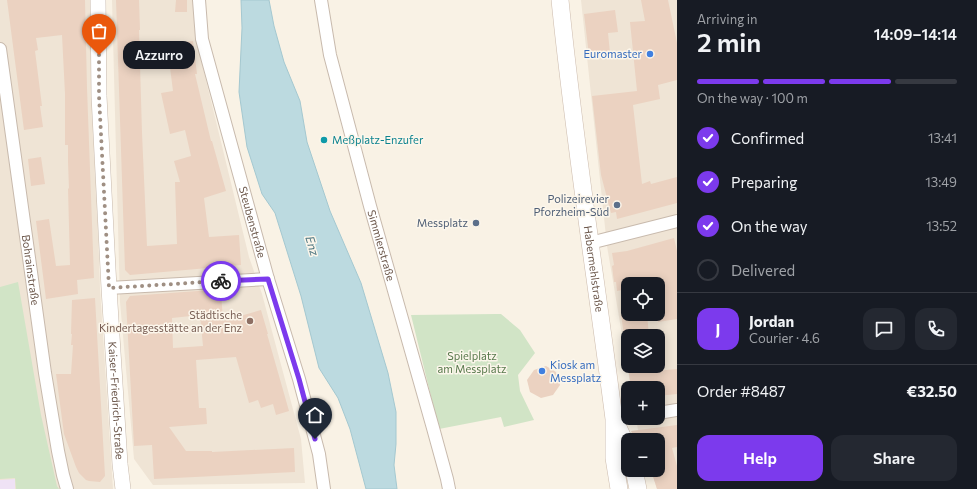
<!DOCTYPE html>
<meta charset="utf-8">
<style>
:root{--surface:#171b24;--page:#242831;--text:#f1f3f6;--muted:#9ea1a6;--line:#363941;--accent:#7c3aed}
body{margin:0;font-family:Commissioner,sans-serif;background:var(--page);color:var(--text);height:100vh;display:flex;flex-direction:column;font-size:15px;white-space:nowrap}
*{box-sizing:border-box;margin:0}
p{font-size:13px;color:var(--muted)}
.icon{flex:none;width:22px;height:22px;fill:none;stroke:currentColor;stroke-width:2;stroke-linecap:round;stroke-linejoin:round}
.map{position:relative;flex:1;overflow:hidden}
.side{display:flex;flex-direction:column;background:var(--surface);width:300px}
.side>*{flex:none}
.buttons{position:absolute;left:621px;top:277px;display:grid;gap:8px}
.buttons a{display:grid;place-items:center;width:44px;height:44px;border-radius:8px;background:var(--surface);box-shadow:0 2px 10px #0003;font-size:20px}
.pin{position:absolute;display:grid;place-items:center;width:34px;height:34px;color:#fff;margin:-41px -17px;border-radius:50% 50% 50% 0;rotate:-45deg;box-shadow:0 0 4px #0007}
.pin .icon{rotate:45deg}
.courier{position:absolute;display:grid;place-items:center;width:40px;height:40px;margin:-20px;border:3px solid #7c3aed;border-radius:50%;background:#fff;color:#222;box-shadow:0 1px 5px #0007}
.bubble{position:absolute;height:28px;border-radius:12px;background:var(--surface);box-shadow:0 2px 10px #0003;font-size:13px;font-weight:600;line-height:28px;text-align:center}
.summary em{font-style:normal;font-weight:600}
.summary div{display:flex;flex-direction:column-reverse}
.summary{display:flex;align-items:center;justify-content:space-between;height:68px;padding:0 20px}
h1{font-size:26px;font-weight:600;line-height:30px}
.bar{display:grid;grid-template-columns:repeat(4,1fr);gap:6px 4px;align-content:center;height:48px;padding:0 20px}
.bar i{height:5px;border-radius:3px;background:var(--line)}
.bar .selected{background:var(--accent)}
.bar p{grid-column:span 4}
.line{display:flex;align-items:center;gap:10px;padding:0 20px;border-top:1px solid var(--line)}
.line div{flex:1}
.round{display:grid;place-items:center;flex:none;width:42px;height:42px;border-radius:12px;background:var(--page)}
ol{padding:0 20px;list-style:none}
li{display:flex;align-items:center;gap:12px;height:44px}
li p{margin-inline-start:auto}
li .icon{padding:4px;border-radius:50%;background:var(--accent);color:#fff;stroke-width:4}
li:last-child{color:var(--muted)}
li i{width:22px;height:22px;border:2px solid var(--line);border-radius:50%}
.cta{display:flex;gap:8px;margin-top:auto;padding:8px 20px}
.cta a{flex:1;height:46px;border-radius:12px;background:var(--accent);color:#fff;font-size:16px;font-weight:600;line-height:46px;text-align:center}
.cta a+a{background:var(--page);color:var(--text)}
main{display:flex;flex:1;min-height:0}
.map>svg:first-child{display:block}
.residential{fill:#efe4d5;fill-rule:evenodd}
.education{fill:#efe2f5}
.green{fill:#d1e4c6}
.water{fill:#bcdae0;stroke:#a4c8d0}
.building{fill:#ebd2c1;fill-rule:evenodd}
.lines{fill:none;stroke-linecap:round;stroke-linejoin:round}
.minor-casing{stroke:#c8baad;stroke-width:14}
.tertiary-casing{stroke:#c8baad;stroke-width:16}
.secondary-casing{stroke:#cdbcae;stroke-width:18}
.minor{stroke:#fff;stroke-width:12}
.tertiary{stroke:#fff;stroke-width:15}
.secondary{stroke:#fff;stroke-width:17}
.done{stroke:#9f8f83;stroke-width:4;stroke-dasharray:0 7.2}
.route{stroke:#7c3aed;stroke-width:5}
.shop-dot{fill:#3f7fe0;stroke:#fcf6eb;stroke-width:1.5}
.culture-dot{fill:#0f9aa8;stroke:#fcf6eb;stroke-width:1.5}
.service-dot{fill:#5c6f8a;stroke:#fcf6eb;stroke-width:1.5}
.education-dot{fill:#8d6e63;stroke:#fcf6eb;stroke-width:1.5}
.labels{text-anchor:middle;stroke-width:3;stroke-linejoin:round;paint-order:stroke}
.shop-label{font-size:11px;fill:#366cbe;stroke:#fcf6eb;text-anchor:end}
.culture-label{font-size:11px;fill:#0d838f;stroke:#fcf6eb;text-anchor:start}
.service-label{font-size:11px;fill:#4e5e75;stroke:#fcf6eb;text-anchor:end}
.street-label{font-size:11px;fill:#6e5a4e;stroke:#fcf6eb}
.education-label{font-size:11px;fill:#785e54;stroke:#fcf6eb;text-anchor:end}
.park-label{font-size:11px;fill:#57784b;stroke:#fcf6eb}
.water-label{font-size:12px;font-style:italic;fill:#4b747f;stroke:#fcf6eb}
</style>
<main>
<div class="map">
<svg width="677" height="489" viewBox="0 0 677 489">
<rect width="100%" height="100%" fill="#f9f2e5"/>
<path class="residential" d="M 0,0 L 91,0 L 100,289 L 113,489 L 0,489 Z
M 112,0 L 193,0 L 196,39 L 249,257 L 262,294 L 301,439 L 305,483 L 153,485 L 134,459 L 120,302 Z
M 581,0 L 677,0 L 677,489 L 657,489 L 651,470 L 658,470 L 658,440 L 638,430 L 636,418 L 658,418 L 658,388 L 631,388 L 607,246 ZM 628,284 L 658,284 L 658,314 L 628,314 ZM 628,336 L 658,336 L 658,366 L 628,366 Z"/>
<path class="education" d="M 15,479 L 15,489 L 0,489 L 0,480 Z"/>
<path class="green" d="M 18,282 L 41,415 L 57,486 L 59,489 L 16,489 L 15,478 L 0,479 L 0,287 Z
M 496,314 L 501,314 L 520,330 L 535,353 L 518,375 L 520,391 L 534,420 L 504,427 L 501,417 L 439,429 L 411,315 Z"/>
<path class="water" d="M 241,0 L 269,0 L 274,26 L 284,62 L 300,101 L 307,142 L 330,211 L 361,283 L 388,373 L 396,412 L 396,444 L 394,465 L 397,489 L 366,489 L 350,429 L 338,398 L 319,368 L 301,296 L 275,213 L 262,194 L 247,147 L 239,92 L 242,28 Z"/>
<path class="building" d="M 7,0 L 85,0 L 87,88 L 94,278 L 77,280 L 78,294 L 46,299 L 36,221 L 49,219 L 56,266 L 70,265 L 68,188 L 69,189 L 68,162 L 68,145 L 65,145 L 65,94 L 62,35 L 36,38 L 38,50 L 35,51 L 42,106 L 40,106 L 43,127 L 24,130 Z
M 116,0 L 139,0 L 140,30 L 139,30 L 142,133 L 147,246 L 177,244 L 175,182 L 180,182 L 174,161 L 191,156 L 185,130 L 170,134 L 161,93 L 173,91 L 167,44 L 193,41 L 197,74 L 195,74 L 211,141 L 212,141 L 226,191 L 204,198 L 209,237 L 239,235 L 241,265 L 130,275 L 125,270 Z
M 176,0 L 187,0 L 187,12 L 175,12 Z
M 641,0 L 668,0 L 677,43 L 677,80 L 658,85 L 660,99 L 633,105 L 642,184 L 650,181 L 651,184 L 677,177 L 677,203 L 617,219 L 616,212 L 611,213 L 601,175 L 592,96 L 637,91 L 630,22 L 645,21 Z
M 615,10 L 618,32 L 608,33 L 610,53 L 589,55 L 584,14 Z
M 41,157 L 45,184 L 31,186 L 28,159 Z
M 674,238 L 677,251 L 677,319 L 658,322 L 658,284 L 628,284 L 628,289 L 617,291 L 616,282 L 614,282 L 612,266 L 614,265 L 612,253 L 627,251 Z
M 211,290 L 211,293 L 221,292 L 223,321 L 261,310 L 268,334 L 267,334 L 289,411 L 276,415 L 273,404 L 261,408 L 258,400 L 249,403 L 236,357 L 196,360 L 199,408 L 206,408 L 207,424 L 169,427 L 186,451 L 212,451 L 212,452 L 294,448 L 295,472 L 154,479 L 152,445 L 134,446 L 126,302 L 130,296 ZM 200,315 L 203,346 L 173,348 L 172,318 Z
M 95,298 L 105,476 L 100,482 L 89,481 L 86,480 L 79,473 L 76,467 L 64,434 L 56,374 L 71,374 L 73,345 L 71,345 L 72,334 L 71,334 L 72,300 Z
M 621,314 L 647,314 L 649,336 L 624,336 Z
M 546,366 L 556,372 L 560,385 L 553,395 L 541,398 L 530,392 L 527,380 L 534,370 Z
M 628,366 L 654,366 L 655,371 L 677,369 L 677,394 L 658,396 L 658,388 L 631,388 Z
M 677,425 L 677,447 L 672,448 L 677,466 L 677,489 L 657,489 L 651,470 L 658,470 L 658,440 L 635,440 L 631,431 Z"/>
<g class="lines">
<defs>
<g id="minor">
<path id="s1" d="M 199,0 L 202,39 L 268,279 L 299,379 L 319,454 L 324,489"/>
<path id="s2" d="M 321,0 L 330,55 L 370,206 L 433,428 L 447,479 L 449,489"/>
<path id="s3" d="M 0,49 L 45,373 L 58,451 L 63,475 L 67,489"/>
<path d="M 590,243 L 677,221"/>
<path d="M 109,288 L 268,279"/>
<path d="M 658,413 L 677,410"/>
<path d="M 614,419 L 628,417"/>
</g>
<g id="tertiary">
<path id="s4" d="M 98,0 L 99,96 L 109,288 L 120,464 L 123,489"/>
</g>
<g id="secondary">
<path id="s5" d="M 560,0 C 574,140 596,279 614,419 L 614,458 L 619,489"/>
<path d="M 617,425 L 628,449"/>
<path d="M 634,470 L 638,489"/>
</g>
</defs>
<use href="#minor" class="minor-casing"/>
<use href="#tertiary" class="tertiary-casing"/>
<use href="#secondary" class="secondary-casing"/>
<use href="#minor" class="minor"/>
<use href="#tertiary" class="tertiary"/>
<use href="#secondary" class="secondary"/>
</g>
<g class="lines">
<path class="done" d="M 99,55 L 99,96 L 109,288 L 221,281"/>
<path class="route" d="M 221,281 L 268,279 L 299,379 L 315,439"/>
</g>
<g class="shop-dot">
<circle cx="650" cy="54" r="4"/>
<circle cx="542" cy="371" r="4"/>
</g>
<circle class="culture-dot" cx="324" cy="140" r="4"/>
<g class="service-dot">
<circle cx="617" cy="205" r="4"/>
<circle cx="476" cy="223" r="4"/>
</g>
<circle class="education-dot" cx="250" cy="321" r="4"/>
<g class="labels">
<g class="shop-label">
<text x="642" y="58">Euromaster</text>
<text x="550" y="369" text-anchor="start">Kiosk am<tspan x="550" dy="13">Messplatz</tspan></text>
</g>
<g class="culture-label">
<text x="332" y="144">Meßplatz-Enzufer</text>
</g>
<g class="service-label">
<text x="609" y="203">Polizeirevier<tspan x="609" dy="13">Pforzheim-Süd</tspan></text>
<text x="468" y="227">Messplatz</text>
</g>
<g class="street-label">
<text dy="4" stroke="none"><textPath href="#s1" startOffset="229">Steubenstraße</textPath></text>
<text dy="4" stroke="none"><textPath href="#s2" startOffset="253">Simmlerstraße</textPath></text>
<text dy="4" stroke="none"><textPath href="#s5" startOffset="271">Habermehlstraße</textPath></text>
<text dy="4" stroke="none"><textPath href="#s3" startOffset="223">Bohrainstraße</textPath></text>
<text dy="4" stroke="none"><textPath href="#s4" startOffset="401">Kaiser-Friedrich-Straße</textPath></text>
</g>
<g class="education-label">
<text x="242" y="319">Städtische<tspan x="242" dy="13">Kindertagesstätte an der Enz</tspan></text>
</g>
<g class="park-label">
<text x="472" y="360">Spielplatz<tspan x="472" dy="13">am Messplatz</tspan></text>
</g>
<g class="water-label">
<text transform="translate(312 246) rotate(73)" y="4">Enz</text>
</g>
</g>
</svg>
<div class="buttons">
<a><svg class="icon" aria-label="locate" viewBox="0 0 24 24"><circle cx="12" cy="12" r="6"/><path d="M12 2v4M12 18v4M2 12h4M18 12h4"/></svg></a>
<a><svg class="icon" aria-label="layers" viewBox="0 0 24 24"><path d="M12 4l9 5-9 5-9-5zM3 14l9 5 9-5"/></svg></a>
<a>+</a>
<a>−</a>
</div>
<div class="pin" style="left:99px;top:55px;background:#ea580c"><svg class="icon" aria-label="bag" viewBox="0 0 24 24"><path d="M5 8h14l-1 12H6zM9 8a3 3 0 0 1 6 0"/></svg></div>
<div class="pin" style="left:315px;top:439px;background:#1f2937"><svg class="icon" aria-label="home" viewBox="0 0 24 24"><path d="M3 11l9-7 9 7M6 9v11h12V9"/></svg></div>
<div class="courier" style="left:221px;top:281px"><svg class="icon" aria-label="bike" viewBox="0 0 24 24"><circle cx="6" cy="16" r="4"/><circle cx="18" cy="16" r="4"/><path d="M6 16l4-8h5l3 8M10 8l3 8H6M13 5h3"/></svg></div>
<div class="bubble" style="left:123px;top:41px;width:72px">Azzurro</div>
</div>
<section class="side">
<div class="summary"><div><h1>2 min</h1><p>Arriving in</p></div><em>14:09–14:14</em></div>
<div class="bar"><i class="selected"></i><i class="selected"></i><i class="selected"></i><i></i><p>On the way · 100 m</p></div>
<ol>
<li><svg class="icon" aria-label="check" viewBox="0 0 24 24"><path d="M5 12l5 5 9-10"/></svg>Confirmed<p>13:41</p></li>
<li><svg class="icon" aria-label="check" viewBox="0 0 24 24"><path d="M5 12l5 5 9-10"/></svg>Preparing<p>13:49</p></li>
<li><svg class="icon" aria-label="check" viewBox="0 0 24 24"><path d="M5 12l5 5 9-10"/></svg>On the way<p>13:52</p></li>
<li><i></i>Delivered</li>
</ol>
<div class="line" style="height:72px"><b class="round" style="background:var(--accent);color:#fff">J</b><div><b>Jordan</b><p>Courier · 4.6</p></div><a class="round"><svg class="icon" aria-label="chat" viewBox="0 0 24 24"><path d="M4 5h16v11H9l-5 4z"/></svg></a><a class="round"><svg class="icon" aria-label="phone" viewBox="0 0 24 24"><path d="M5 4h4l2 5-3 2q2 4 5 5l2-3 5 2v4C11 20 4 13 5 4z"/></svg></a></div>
<div class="line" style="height:52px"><div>Order #8487</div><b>€32.50</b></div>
<div class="cta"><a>Help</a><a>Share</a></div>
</section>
</main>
